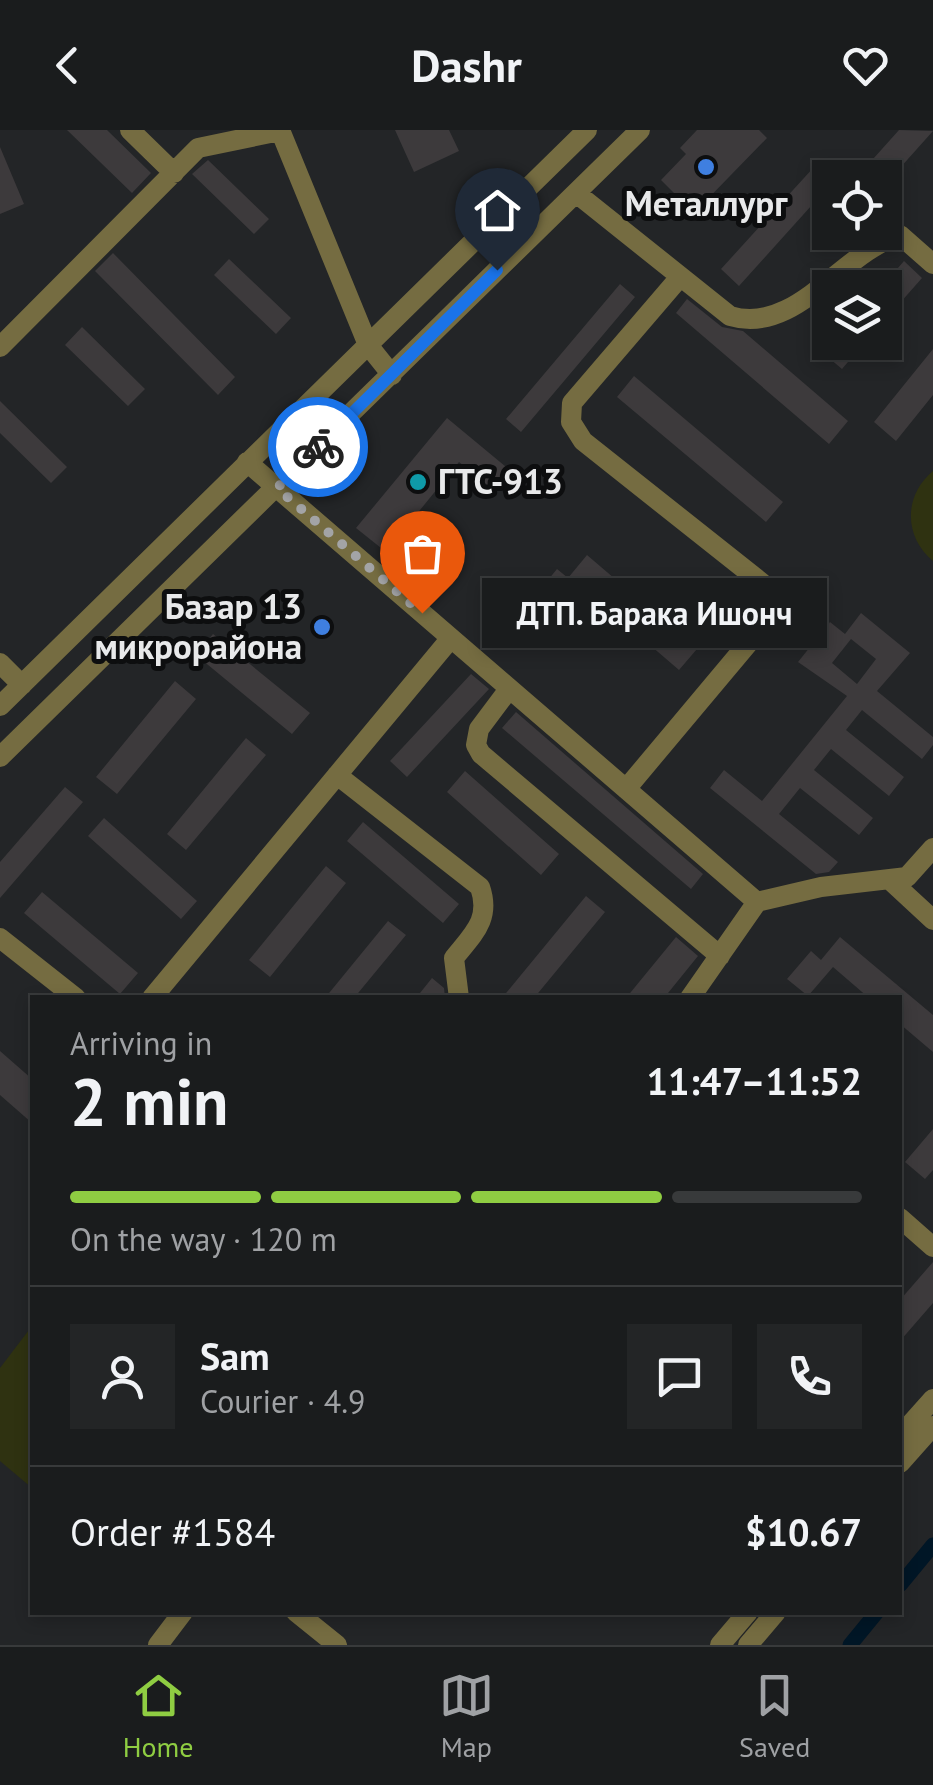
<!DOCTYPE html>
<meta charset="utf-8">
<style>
:root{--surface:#1a1c1d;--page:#232526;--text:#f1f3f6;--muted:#9fa1a4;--line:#383a3b;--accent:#8fcd42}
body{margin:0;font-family:"PT Sans",sans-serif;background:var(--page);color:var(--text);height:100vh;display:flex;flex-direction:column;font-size:38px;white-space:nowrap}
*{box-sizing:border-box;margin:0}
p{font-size:32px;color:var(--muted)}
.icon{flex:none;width:55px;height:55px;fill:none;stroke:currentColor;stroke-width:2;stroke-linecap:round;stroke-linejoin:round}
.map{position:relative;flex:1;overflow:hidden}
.panel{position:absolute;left:30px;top:865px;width:872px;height:620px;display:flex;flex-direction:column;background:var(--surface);border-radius:0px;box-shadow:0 5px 15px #0003,0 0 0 2px var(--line)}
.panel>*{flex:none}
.tools{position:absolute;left:812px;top:30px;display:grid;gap:20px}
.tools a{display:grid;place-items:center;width:90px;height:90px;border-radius:0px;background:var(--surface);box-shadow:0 5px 15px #0003,0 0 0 2px var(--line);font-size:50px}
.pin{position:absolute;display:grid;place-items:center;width:85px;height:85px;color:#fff;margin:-102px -42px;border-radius:50% 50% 50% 0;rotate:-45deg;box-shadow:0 0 10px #0007}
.pin .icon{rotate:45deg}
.courier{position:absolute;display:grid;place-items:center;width:100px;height:100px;margin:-50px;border:8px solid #1a73e8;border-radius:50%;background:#fff;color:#222;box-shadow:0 2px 12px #0007}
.bubble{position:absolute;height:70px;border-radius:0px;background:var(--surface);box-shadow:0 5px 15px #0003,0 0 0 2px var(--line);font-size:32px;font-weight:800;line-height:70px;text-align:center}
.summary em{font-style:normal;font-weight:800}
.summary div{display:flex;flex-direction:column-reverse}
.summary{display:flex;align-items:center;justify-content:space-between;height:170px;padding:0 40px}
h1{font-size:65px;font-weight:800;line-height:75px}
.bar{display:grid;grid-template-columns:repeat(4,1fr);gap:15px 10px;align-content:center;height:120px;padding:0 40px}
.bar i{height:12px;border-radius:8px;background:var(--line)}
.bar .active{background:var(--accent)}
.bar p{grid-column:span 4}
.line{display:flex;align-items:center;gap:25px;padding:0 40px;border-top:2px solid var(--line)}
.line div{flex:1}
.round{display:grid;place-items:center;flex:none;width:105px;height:105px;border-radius:0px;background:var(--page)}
header{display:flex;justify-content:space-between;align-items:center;height:130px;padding:0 40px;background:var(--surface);font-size:45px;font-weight:800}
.dock{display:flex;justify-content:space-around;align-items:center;height:140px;border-top:2px solid var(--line);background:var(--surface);font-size:28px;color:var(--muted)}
.dock a{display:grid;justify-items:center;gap:5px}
.dock .active{color:var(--accent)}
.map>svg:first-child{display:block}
.green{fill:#2f3211}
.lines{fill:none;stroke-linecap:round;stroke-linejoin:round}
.canal{stroke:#001626;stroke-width:15}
.building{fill:#3d3a3c;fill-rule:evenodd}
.minor{stroke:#756c41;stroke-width:20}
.done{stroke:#a3a4a6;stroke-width:10;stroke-dasharray:0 18}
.route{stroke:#1a73e8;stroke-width:12}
.shop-dot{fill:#3f7fe0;stroke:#0d0e0f;stroke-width:4}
.culture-dot{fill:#0f9aa8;stroke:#0d0e0f;stroke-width:4}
.labels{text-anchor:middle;stroke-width:10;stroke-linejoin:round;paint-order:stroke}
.poi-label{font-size:35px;font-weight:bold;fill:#e8e9ea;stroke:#0d0e0f}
</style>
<header><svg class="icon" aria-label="back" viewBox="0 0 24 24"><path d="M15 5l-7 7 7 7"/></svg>Dashr<svg class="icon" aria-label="heart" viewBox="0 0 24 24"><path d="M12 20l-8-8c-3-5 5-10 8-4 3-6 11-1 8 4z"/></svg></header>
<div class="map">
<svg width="933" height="1515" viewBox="0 0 933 1515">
<rect width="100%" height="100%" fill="#232527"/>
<path class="green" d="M 933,341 L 933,431 C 904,407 903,366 933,341 Z
M 32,1196 L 32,1358 L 0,1331 L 0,1238 Z"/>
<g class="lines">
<path class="canal" d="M 900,1455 L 933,1415
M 850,1515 L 877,1482"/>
</g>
<path class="building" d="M 67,0 L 107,0 L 151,43 L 132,63 Z
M 395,0 L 449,0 L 459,21 L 414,42 Z
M 697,0 L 759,0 L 767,8 L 694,83 L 661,50 L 686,24 L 680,18 Z
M 899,0 L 933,1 L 891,48 L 856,48 Z
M 0,17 L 24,74 L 0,84 Z
M 208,30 L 269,89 L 254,104 L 192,44 Z
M 814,37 L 830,55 L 739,156 L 721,139 Z
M 113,123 L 235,247 L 218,265 L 95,141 Z
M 229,129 L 291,188 L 276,204 L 214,145 Z
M 904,131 L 922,148 L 885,190 L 885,153 Z
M 620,154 L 635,167 L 521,302 L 506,289 Z
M 687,169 L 722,197 L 743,201 L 848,291 L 829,314 L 676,183 Z
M 82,197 L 145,259 L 128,276 L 65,215 Z
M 833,212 L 865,212 L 842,239 L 823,223 Z
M 933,219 L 933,265 L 896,311 L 874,292 Z
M 634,246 L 783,372 L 766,392 L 617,267 Z
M 0,271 L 67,337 L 51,353 L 0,303 Z
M 447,288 L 512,342 L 496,362 L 459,332 L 386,422 L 356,398 Z
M 587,425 L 697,519 L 679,540 L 580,455 L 555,485 L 534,467 L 557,439 L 568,448 Z
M 861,483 L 910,523 L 877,561 L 933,607 L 933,615 L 922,629 L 862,580 L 846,600 L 904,647 L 889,666 L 831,619 L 814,640 L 873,688 L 859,705 L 800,658 L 779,684 L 838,732 L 829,742 L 816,744 L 710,658 L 724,640 L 762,671 L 847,566 L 798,532 L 830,492 L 845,504 ZM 851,509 L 876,529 L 857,554 L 832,533 Z
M 213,504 L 310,583 L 292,604 L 196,525 Z
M 471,544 L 489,559 L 407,647 L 390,631 Z
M 175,551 L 196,569 L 117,664 L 96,647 Z
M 516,582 L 703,744 L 691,759 L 502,598 Z
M 246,608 L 266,625 L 186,720 L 167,704 Z
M 465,641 L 559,724 L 541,745 L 447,662 Z
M 65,657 L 83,672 L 0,768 L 0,732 Z
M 104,688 L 197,771 L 181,789 L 88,706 Z
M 363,692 L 459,774 L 443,793 L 347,711 Z
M 326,736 L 346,753 L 270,847 L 249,830 Z
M 42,762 L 138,843 L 120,864 L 24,783 Z
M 586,766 L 605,782 L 534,868 L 502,868 Z
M 388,791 L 406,805 L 354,868 L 325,868 Z
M 676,807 L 698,826 L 664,868 L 626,868 Z
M 840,807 L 933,885 L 933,922 L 900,894 L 900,868 L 869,868 L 833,837 L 808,866 L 787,849 L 811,821 L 821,830 Z
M 432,848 L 444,858 L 445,868 L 416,868 Z
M 0,921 L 32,949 L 32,993 L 0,965 Z
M 933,999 L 933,1040 L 925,1049 L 905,1032 Z
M 933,1132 L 933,1173 L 900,1211 L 900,1170 Z"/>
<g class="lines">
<path class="minor" d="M 130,0 L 174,43
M 280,0 L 368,215 L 392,245
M 576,63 L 730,186 C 796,206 842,122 900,105 L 933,134
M 0,217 L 198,18 L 280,1
M 247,332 L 757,772
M 0,533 L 22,555
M 509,559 L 479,599 L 476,615 L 481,624 L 720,826
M 0,576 L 587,0
M 0,627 L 640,0
M 337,645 L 480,757 C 491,789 474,803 454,828 L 459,868
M 626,659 L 766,492 L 771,470 L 762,453 L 583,311 L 571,292 L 572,273 L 680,147
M 892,752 L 933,790
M 0,808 L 76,868
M 152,868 L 451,508
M 690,868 L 757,772 L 821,757 L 907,747 L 933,718
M 900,1088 L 933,1117
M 900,1306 L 933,1269
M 900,1333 L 933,1296
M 296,1482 L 337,1515
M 158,1515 L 183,1482
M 720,1515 L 748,1482
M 748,1515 L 776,1482"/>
</g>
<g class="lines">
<path class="done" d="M 318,317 L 277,358 L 422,483"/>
<path class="route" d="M 318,317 L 497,140"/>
</g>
<g class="shop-dot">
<circle cx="706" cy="37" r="10"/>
<circle cx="322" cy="497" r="10"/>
</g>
<circle class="culture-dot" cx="418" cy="352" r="10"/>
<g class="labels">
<g class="poi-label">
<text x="706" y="86">Металлург</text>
<text x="438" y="364" text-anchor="start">ГТС-913</text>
<text x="302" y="489" text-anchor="end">Базар 13<tspan x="302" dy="40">микрорайона</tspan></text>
</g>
</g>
</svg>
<div class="tools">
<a><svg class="icon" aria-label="locate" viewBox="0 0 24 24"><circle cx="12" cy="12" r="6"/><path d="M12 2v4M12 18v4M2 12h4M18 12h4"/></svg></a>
<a><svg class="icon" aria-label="layers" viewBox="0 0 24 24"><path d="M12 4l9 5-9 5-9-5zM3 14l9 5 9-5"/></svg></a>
</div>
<div class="pin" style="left:422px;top:483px;background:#ea580c"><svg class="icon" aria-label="bag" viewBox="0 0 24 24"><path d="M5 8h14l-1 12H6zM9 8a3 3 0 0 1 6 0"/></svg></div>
<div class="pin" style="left:497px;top:140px;background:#1f2937"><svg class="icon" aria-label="home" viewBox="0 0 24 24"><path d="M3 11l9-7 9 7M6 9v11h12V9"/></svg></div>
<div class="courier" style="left:318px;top:317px"><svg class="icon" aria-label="bike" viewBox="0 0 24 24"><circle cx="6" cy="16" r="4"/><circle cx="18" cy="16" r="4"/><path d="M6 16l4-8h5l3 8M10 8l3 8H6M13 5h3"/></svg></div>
<div class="bubble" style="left:482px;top:448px;width:345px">ДТП. Барака Ишонч</div>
<section class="panel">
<div class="summary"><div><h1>2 min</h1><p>Arriving in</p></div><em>11:47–11:52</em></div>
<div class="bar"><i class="active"></i><i class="active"></i><i class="active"></i><i></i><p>On the way · 120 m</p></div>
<div class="line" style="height:180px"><a class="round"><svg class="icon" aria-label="person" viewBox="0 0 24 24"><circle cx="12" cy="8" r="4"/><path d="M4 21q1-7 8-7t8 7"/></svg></a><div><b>Sam</b><p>Courier · 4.9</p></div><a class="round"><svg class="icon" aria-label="chat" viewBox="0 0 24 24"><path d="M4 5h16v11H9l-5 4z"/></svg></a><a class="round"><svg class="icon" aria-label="phone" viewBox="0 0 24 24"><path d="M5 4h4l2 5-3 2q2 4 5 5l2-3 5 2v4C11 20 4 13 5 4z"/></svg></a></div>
<div class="line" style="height:130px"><div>Order #1584</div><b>$10.67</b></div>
</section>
</div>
<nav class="dock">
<a class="active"><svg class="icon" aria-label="home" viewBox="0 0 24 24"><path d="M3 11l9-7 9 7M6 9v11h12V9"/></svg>Home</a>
<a><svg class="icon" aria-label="map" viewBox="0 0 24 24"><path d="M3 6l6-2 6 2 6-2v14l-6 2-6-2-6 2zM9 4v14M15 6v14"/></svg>Map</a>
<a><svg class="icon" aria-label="saved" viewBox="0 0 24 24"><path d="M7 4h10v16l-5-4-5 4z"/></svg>Saved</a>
</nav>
